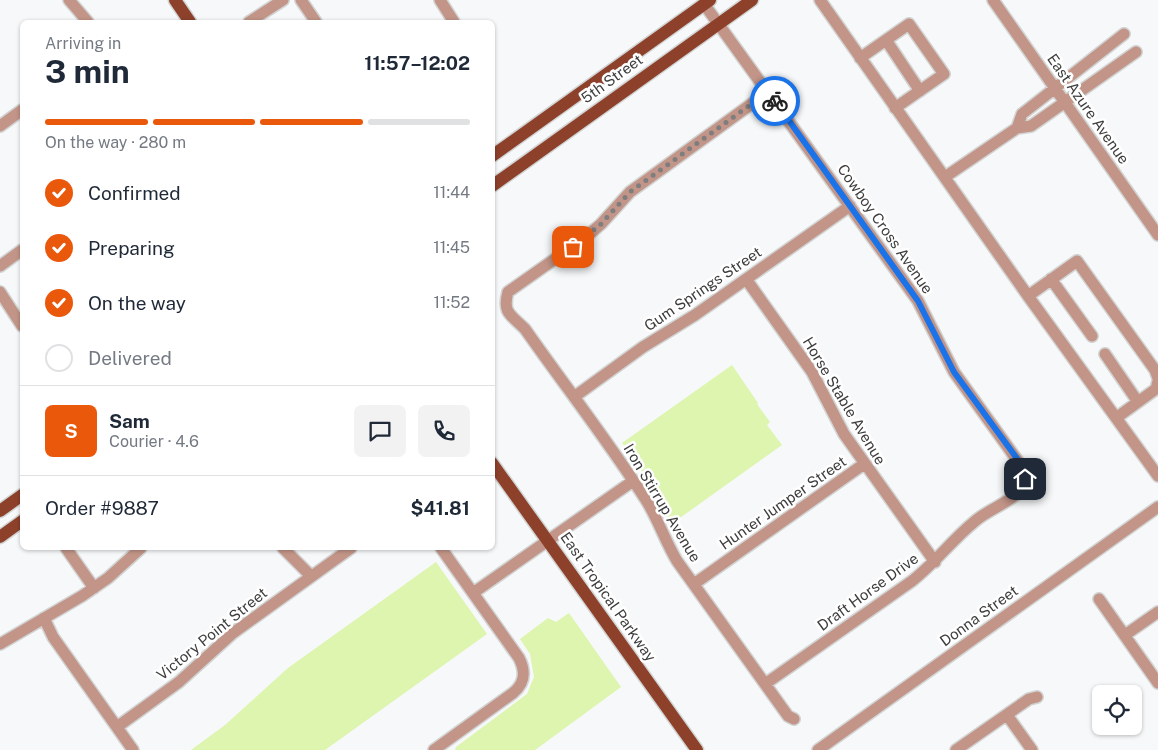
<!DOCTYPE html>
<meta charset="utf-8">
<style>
:root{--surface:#fff;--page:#f2f2f3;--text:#1f2937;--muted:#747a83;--line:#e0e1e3;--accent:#ea580c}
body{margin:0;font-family:"Public Sans",sans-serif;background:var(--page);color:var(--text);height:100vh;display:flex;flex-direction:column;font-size:19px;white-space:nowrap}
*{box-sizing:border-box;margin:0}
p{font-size:16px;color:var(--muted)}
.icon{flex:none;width:28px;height:28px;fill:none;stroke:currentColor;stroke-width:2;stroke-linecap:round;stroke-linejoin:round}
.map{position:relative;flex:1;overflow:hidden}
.details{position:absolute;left:20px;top:20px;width:475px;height:530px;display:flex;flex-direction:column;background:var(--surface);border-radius:8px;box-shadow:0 1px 4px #0004}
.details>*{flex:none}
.fabs{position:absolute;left:1092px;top:685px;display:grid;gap:10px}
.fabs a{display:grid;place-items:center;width:50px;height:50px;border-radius:8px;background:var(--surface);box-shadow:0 1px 4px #0004;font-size:25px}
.pin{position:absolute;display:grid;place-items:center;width:42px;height:42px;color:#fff;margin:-21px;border-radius:10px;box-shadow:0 2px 8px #0006}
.courier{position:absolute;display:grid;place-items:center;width:50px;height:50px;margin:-25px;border:4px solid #1a73e8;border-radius:50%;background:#fff;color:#222;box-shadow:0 1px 6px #0007}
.summary em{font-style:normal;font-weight:700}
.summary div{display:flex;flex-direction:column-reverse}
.summary{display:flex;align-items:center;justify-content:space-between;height:85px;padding:0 25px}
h1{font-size:32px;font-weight:700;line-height:38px}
.bar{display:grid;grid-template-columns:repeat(4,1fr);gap:8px 5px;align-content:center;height:60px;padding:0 25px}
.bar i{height:6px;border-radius:4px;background:var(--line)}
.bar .selected{background:var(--accent)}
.bar p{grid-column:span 4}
.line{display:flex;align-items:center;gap:12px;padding:0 25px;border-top:1px solid var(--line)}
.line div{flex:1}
.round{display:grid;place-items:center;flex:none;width:52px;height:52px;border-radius:8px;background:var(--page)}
ol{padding:0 25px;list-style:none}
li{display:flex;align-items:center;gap:15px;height:55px}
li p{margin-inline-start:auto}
li .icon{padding:5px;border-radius:50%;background:var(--accent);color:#fff;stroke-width:4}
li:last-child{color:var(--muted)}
li i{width:28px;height:28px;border:2px solid var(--line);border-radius:50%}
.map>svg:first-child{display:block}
.green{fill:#ddf5ae}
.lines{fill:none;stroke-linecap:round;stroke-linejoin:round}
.minor-casing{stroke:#d2d3d3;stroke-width:14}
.major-casing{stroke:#d2d3d3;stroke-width:15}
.minor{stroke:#c29588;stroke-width:11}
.major{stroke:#8d412b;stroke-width:12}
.done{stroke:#7e7e7f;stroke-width:5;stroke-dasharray:0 9}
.route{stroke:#1a73e8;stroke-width:6}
.labels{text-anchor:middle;stroke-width:5;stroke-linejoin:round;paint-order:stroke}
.street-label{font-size:15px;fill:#3d3d3d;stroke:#fff}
</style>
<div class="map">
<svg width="1158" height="750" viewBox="0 0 1158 750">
<rect width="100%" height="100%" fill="#f7f8f9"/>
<path class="green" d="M 732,365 L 758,403 L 757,404 L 770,422 L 767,425 L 782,445 L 670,525 L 647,479 L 622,443 Z
M 436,562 L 487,634 L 325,750 L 191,750 L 225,725 L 288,668 Z
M 569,613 L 621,687 L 535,750 L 455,750 L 456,747 L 527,694 L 534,677 L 530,654 L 520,639 L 548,618 L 556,622 Z"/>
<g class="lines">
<defs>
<path id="minor" d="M 69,0 L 88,22
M 301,0 L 316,22
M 440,0 L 454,22
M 820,0 L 1028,296 L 1158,476
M 993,0 L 1158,235
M 704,4 L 918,301 L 954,372 L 1025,471 C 1025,479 1025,486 1019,492 C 1007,504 987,510 974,522 C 952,540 935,563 912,581 L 765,684
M 249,22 L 283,0
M 886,40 L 920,91
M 860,58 L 909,24 L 944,74 L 895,108
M 768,92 L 630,192 L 601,224 L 586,237 L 508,292 C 502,313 511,315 525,329 C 565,386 608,441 646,500 C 658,519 665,541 677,561 L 788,716 L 794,719
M 0,126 L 22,110
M 1017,128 L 1022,114 L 1124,34
M 945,177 L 1017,128 L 1031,126 L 1136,52
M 0,266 L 22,250
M 746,279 L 812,372 L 844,434 L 935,562
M 1051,279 L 1092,336
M 0,292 L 22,326
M 1028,296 L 1077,261 L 1155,370 L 1158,378
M 1105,354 L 1138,402
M 574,397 L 643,347 L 695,315 L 850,206
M 1116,418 L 1156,389 L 1158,381
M 66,548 L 94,588
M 283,548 L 311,576
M 694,584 L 864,464
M 473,593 L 633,481
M 1099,599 L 1158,683
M 44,618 L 53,637 L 133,750
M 1125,635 L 1158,612
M 0,644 L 82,596 L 108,578 L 141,548
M 1007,715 L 1032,750
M 117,727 L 179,682 L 233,633 L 351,548
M 434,750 L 513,693 C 525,683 526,672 519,658 L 441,548
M 818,750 L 1158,507
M 956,750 L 1029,699 L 1037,697"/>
<path id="major" d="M 175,0 L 190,22
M 492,156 L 710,0
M 492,186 L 752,0
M 492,463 L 697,750
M 0,511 L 22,495
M 0,537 L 22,521"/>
</defs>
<use href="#minor" class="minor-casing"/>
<use href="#major" class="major-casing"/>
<use href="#minor" class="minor"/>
<use href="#major" class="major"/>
</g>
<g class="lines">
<path class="done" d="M 573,247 L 601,224 L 630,192 L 768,92 L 775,101"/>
<path class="route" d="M 775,101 L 918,301 L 954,372 L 1021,464 L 1025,470 L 1025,479"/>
</g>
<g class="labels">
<g class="street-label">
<text transform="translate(612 79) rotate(-36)" y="5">5th Street</text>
<text transform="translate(1088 109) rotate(55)" y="5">East Azure Avenue</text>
<text transform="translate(885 229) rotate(55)" y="5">Cowboy Cross Avenue</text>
<text transform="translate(703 289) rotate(-34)" y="5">Gum Springs Street</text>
<text transform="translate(844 401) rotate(59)" y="5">Horse Stable Avenue</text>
<text transform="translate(662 503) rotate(59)" y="5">Iron Stirrup Avenue</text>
<text transform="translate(783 503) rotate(-35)" y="5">Hunter Jumper Street</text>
<text transform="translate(868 592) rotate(-36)" y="5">Draft Horse Drive</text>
<text transform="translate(608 597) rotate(55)" y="5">East Tropical Parkway</text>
<text transform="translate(979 616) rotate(-36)" y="5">Donna Street</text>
<text transform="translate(212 634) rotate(-39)" y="5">Victory Point Street</text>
</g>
</g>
</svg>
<div class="fabs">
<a><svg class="icon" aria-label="locate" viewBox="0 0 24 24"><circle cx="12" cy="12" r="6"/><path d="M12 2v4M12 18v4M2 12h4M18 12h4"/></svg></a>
</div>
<div class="pin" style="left:573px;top:247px;background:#ea580c"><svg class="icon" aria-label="bag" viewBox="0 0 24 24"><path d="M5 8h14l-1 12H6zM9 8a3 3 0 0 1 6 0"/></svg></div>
<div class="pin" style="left:1025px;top:479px;background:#1f2937"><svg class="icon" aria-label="home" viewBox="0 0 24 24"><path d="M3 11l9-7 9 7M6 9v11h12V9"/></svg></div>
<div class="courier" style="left:775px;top:101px"><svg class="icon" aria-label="bike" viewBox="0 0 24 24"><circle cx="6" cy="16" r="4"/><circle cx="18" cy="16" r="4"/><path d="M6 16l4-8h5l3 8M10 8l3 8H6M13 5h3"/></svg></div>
<section class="details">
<div class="summary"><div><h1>3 min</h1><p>Arriving in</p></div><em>11:57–12:02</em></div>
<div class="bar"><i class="selected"></i><i class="selected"></i><i class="selected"></i><i></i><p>On the way · 280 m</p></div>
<ol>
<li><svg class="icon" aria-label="check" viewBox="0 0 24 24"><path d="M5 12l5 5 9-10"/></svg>Confirmed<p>11:44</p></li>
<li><svg class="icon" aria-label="check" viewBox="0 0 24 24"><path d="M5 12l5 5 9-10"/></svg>Preparing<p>11:45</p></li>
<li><svg class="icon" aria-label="check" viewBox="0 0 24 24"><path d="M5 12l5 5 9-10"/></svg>On the way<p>11:52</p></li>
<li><i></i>Delivered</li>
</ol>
<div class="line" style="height:90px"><b class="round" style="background:var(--accent);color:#fff">S</b><div><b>Sam</b><p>Courier · 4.6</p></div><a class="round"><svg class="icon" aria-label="chat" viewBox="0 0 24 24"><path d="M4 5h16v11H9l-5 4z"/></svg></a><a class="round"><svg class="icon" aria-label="phone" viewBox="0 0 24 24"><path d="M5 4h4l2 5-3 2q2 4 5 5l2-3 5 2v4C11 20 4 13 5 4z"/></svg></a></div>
<div class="line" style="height:65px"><div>Order #9887</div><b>$41.81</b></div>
</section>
</div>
